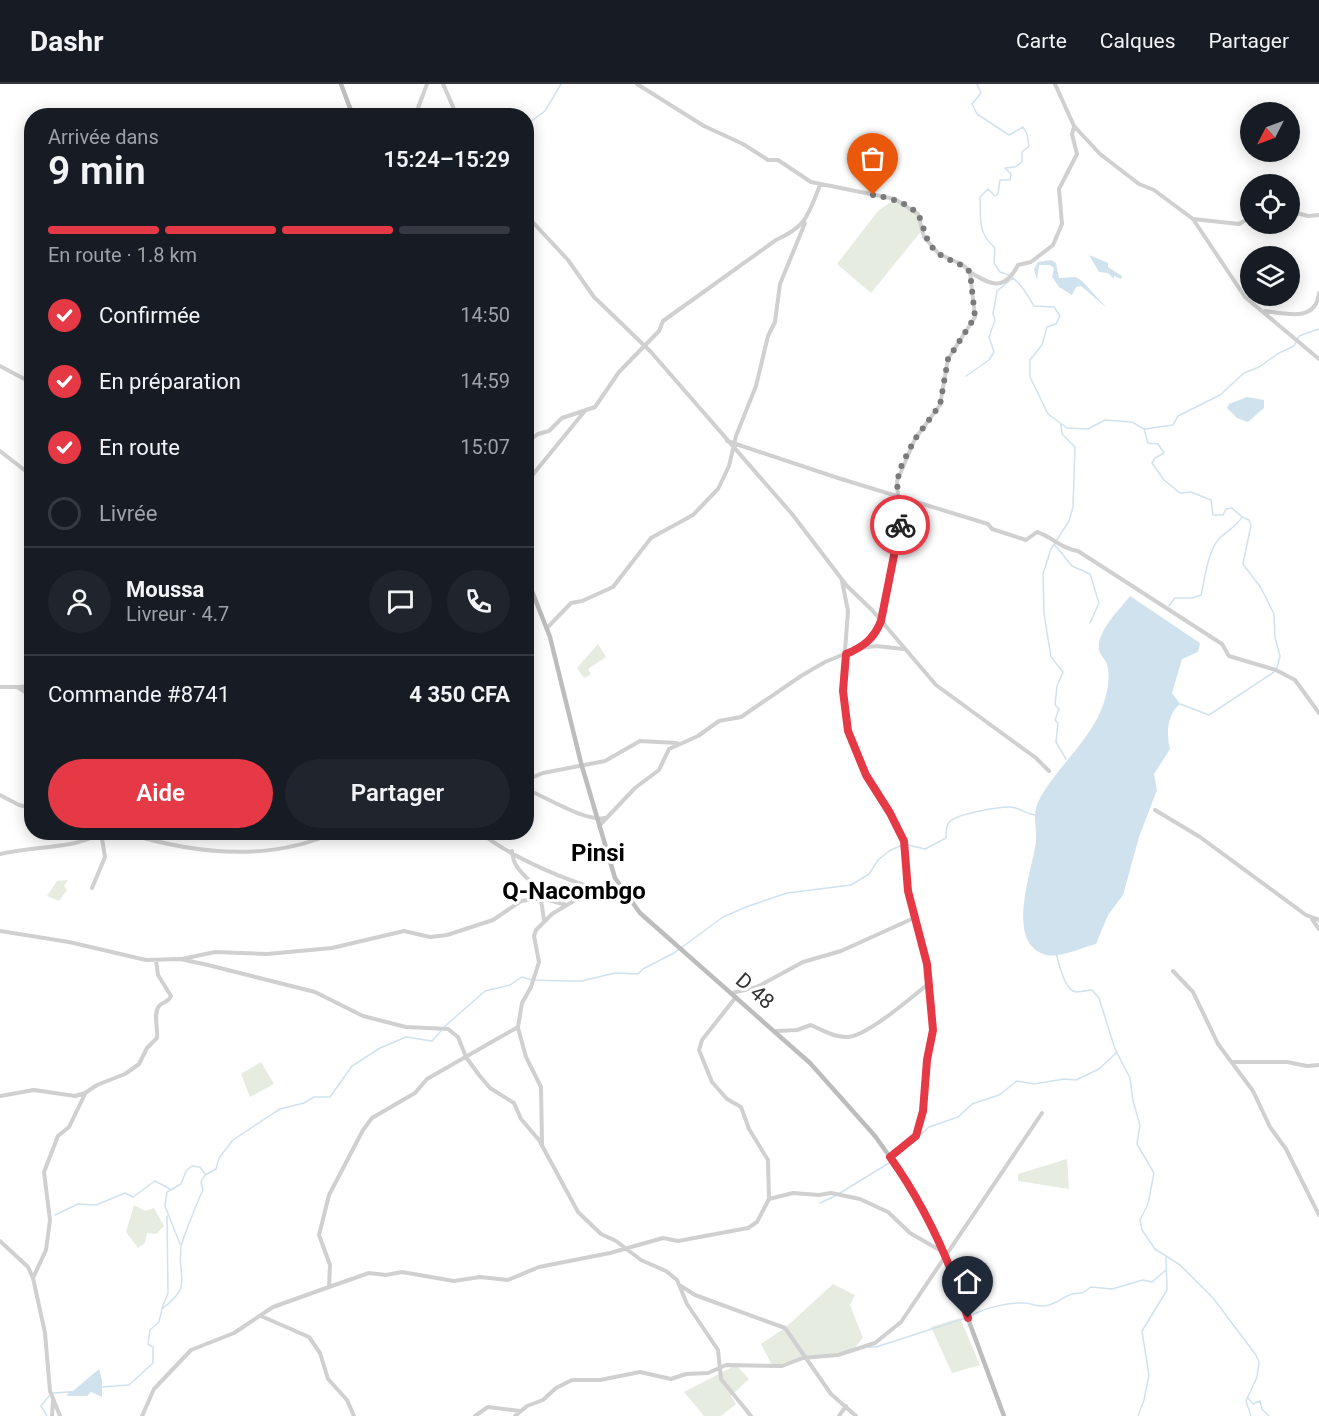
<!DOCTYPE html>
<html lang="fr">
<meta charset="utf-8">
<style>
:root{--surface:#171b24;--page:#20242c;--text:#f1f3f6;--muted:#9ea1a6;--line:#363941;--accent:#e63946}
body{margin:0;font-family:Roboto,sans-serif;background:var(--page);color:var(--text);height:100vh;display:flex;flex-direction:column;font-size:22px;white-space:nowrap}
*{box-sizing:border-box;margin:0}
p{font-size:20px;color:var(--muted)}
.icon{flex:none;width:33px;height:33px;fill:none;stroke:currentColor;stroke-width:2;stroke-linecap:round;stroke-linejoin:round}
.map{position:relative;flex:1;overflow:hidden}
.panel{position:absolute;left:24px;top:24px;width:510px;height:732px;display:flex;flex-direction:column;background:var(--surface);border-radius:24px;box-shadow:0 3px 15px #0003}
.panel>*{flex:none}
.needle{width:39px;rotate:228deg}
.tools{position:absolute;left:1240px;top:18px;display:grid;gap:12px}
.tools a{display:grid;place-items:center;width:60px;height:60px;border-radius:50%;background:var(--surface);box-shadow:0 3px 15px #0003;font-size:30px}
.pin{position:absolute;display:grid;place-items:center;width:51px;height:51px;color:#fff;margin:-62px -26px;border-radius:50% 50% 50% 0;rotate:-45deg;box-shadow:0 0 6px #0007}
.pin .icon{rotate:45deg}
.courier{position:absolute;display:grid;place-items:center;width:60px;height:60px;margin:-30px;border:4px solid #e63946;border-radius:50%;background:#fff;color:#222;box-shadow:0 2px 8px #0007}
.headline em{font-style:normal;font-weight:600}
.headline div{display:flex;flex-direction:column-reverse}
.headline{display:flex;align-items:center;justify-content:space-between;height:102px;padding:0 24px}
h1{font-size:39px;font-weight:600;line-height:45px}
.bar{display:grid;grid-template-columns:repeat(4,1fr);gap:9px 6px;align-content:center;height:72px;padding:0 24px}
.bar i{height:8px;border-radius:4px;background:var(--line)}
.bar .current{background:var(--accent)}
.bar p{grid-column:span 4}
.line{display:flex;align-items:center;gap:15px;padding:0 24px;border-top:2px solid var(--line)}
.line div{flex:1}
.round{display:grid;place-items:center;flex:none;width:63px;height:63px;border-radius:32px;background:var(--page)}
ol{padding:0 24px;list-style:none}
li{display:flex;align-items:center;gap:18px;height:66px}
li p{margin-inline-start:auto}
li .icon{padding:6px;border-radius:50%;background:var(--accent);color:#fff;stroke-width:4}
li:last-child{color:var(--muted)}
li i{width:33px;height:33px;border:3px solid var(--line);border-radius:50%}
.button{display:flex;gap:12px;margin-top:auto;padding:12px 24px}
.button a{flex:1;height:69px;border-radius:36px;background:var(--accent);color:#fff;font-size:24px;font-weight:600;line-height:69px;text-align:center}
.button a+a{background:var(--page);color:var(--text)}
header{display:flex;align-items:center;gap:36px;box-sizing:border-box;height:84px;padding:0 30px;background:var(--surface);border-bottom:2px solid var(--line)}
header strong{font-size:28px}
nav{display:flex;gap:33px;margin-inline-start:auto;font-size:21px}
.map>svg:first-child{display:block}
.green{fill:#e6ecdf}
.water{fill:#cfe2ee}
.lines{fill:none;stroke-linecap:round;stroke-linejoin:round}
.stream{stroke:#cfe2ee;stroke-width:1.5}
.street{stroke:#d0d0d0;stroke-width:4}
.secondary{stroke:#bdbdbd;stroke-width:4.5}
.done{stroke:#7a7a7a;stroke-width:6;stroke-dasharray:0 10.8}
.route{stroke:#e63946;stroke-width:8}
.labels{text-anchor:middle;stroke-width:6;stroke-linejoin:round;paint-order:stroke}
.street-label{font-size:21px;fill:#333;stroke:#fff}
.quarter-label{font-size:24px;font-weight:bold;fill:#000;stroke:#fff}
</style>
<header>
<strong>Dashr</strong>
<nav><a>Carte</a><a>Calques</a><a>Partager</a></nav>
</header>
<div class="map">
<svg width="1319" height="1332" viewBox="0 0 1319 1332">
<rect width="100%" height="100%" fill="#fff"/>
<path class="green" d="M 895,115 L 918,130 L 923,145 L 871,209 L 837,180 L 878,127 Z
M 598,560 L 606,573 L 588,585 L 591,590 L 584,594 L 577,584 Z
M 68,796 L 64,802 L 67,806 L 59,817 L 47,812 L 57,797 Z
M 261,978 L 274,1000 L 250,1013 L 241,990 Z
M 1067,1075 L 1069,1105 L 1018,1097 L 1018,1090 Z
M 134,1121 L 145,1127 L 154,1124 L 164,1142 L 156,1150 L 147,1149 L 145,1159 L 138,1164 L 126,1148 Z
M 833,1200 L 855,1211 L 850,1221 L 863,1254 L 853,1266 L 838,1271 L 803,1274 L 773,1283 L 761,1260 L 785,1244 Z
M 960,1234 L 980,1281 L 952,1289 L 931,1243 Z
M 736,1281 L 749,1295 L 731,1312 L 736,1320 L 721,1332 L 704,1332 L 684,1308 Z"/>
<path class="water" d="M 1089,171 L 1108,179 L 1108,183 L 1122,192 L 1121,195 L 1114,192 L 1114,195 L 1108,189 L 1099,188 Z
M 1051,176 L 1056,179 L 1059,194 L 1076,193 L 1082,197 L 1108,225 L 1081,202 L 1076,203 L 1072,211 L 1059,203 L 1052,193 L 1054,184 L 1050,181 L 1039,181 L 1037,196 L 1034,185 L 1038,178 Z
M 1247,313 L 1264,316 L 1264,324 L 1248,338 L 1237,334 L 1227,324 L 1229,320 Z
M 1130,512 L 1200,559 L 1198,568 L 1182,575 L 1172,609 L 1180,620 C 1167,631 1166,649 1170,665 L 1154,690 L 1157,706 L 1139,753 L 1123,811 L 1108,831 L 1096,860 C 1082,863 1058,876 1043,870 C 1005,856 1033,785 1036,757 C 1037,737 1030,730 1043,709 C 1062,678 1093,653 1104,618 C 1108,607 1111,589 1106,578 C 1104,574 1100,571 1099,566 C 1096,548 1120,525 1130,512 Z
M 99,1285 L 102,1296 L 102,1313 L 91,1308 L 87,1312 L 67,1312 L 69,1307 L 73,1307 Z"/>
<g class="lines">
<path class="stream" d="M 977,0 L 981,9 L 972,20 L 977,30 L 1009,51 L 1023,43 L 1027,50 L 1029,62 L 1022,68 L 1022,78 L 1015,83 L 1005,84 L 1011,90 L 1010,96 L 1000,96 L 998,110 L 995,112 L 988,105 L 980,113 C 981,135 977,148 995,164 L 994,179 L 1000,188 C 1017,192 1025,207 1034,222 L 1054,223 L 1060,232 L 1056,240 L 1047,243 L 1042,261 L 1030,276 L 1030,293 L 1048,330 L 1067,344 L 1088,345 L 1105,336 L 1132,338 L 1144,345 L 1148,359 L 1158,360 L 1164,369 L 1155,374 L 1152,379 L 1164,396 L 1180,409 L 1191,408 L 1211,416 L 1213,431 L 1223,431 L 1226,425 L 1232,424 L 1242,433 C 1236,444 1225,447 1218,456 C 1207,470 1205,495 1201,511 L 1192,514 L 1175,514 L 1169,522
M 526,41 L 545,27 L 561,0
M 966,292 L 989,276 L 994,268 L 989,253 L 995,236 L 993,230 L 997,207 L 1013,194
M 1061,340 L 1062,350 L 1075,363 L 1073,423 L 1069,437 L 1051,465 L 1043,490 L 1044,530 L 1051,573 L 1063,588 L 1057,602 L 1055,621 L 1059,625 L 1055,636 L 1058,639 L 1056,658 L 1066,675
M 1145,345 L 1173,341 L 1178,332 L 1220,311 L 1244,289 L 1259,283 L 1279,269 L 1294,262 L 1299,252 L 1319,245
M 1242,433 L 1249,436 L 1251,441 L 1243,480 L 1261,504 L 1274,530 L 1275,553 L 1280,572 L 1277,584
M 1054,460 L 1072,482 L 1090,490 L 1099,519 L 1090,539
M 1180,620 L 1209,631 L 1274,588
M 1056,868 C 1058,877 1064,906 1076,908 C 1081,908 1087,906 1092,906 L 1099,914 L 1115,965 L 1130,994 L 1133,1017 L 1140,1041 L 1137,1060 L 1154,1089 L 1148,1120 L 1140,1136 L 1142,1146 L 1155,1165 L 1180,1181 L 1213,1214 L 1256,1271 L 1259,1278 L 1257,1293 L 1246,1317 L 1251,1332
M 444,943 L 485,907 L 510,901 L 522,893 L 532,896 L 568,897 L 582,897 L 615,889 L 638,890 L 643,885 L 674,869 L 723,833 L 746,823 L 787,809 L 851,801 L 869,790 L 878,776 L 889,767 L 904,760 L 925,765 L 946,754 C 946,750 946,743 948,740 C 952,730 998,723 1010,723 C 1019,723 1027,731 1037,731
M 840,1109 L 889,1079 L 929,1043 L 958,1033 L 972,1020 L 999,1011 L 1017,997 L 1034,1000 L 1064,995 L 1076,996 L 1099,985 L 1117,968
M 820,1119 L 835,1112
M 55,1131 L 78,1120 L 96,1121 L 125,1109 L 133,1113 L 155,1097 L 170,1105
M 180,1160 L 165,1122 L 167,1108 L 181,1100 L 186,1087 L 192,1082 L 200,1083 L 205,1090
M 162,1224 L 168,1209 L 167,1132
M 970,1232 C 985,1224 1008,1218 1025,1219 C 1031,1219 1037,1223 1044,1222 C 1060,1220 1065,1208 1082,1209 L 1091,1203 L 1112,1205 L 1143,1196 L 1152,1198 L 1166,1186
M 866,1263 L 876,1263 L 966,1234
M 101,1303 L 129,1301 L 153,1279 L 153,1263 L 148,1260 L 150,1246 L 159,1238 L 162,1225 C 194,1200 177,1197 181,1163 C 182,1156 199,1114 203,1106 L 201,1098 L 205,1091 L 216,1085 L 219,1074 L 233,1056 L 269,1032 L 280,1025 L 304,1019 L 314,1013 L 330,1013 L 352,982 L 380,964 L 406,953 L 432,957 L 441,947
M 53,1309 L 69,1308
M 1248,1314 L 1253,1320 L 1260,1317 L 1262,1325 L 1269,1332
M 47,1332 L 41,1322 L 49,1312
M 1138,1332 L 1144,1316 L 1149,1291 L 1142,1247 L 1167,1206 L 1166,1173"/>
<path class="street" d="M 443,0 L 457,32
M 1055,0 L 1074,42 L 1100,70 L 1139,100 L 1154,106 L 1193,135 L 1239,140 L 1251,133
M 415,32 L 427,0
M 1290,127 L 1308,132 L 1319,131
M 526,131 L 568,176 L 594,213 L 651,268 L 792,430 L 847,502 L 872,526 L 936,601 L 1036,674 L 1049,687
M 1193,135 L 1245,213 L 1319,275
M 970,188 C 991,201 1004,208 1018,181 L 1031,178 L 1053,161 L 1062,140 L 1059,105 L 1077,70 L 1072,50 L 1074,43
M 1265,227 C 1287,230 1316,238 1319,209
M 0,282 L 32,299
M 727,357 L 838,394 L 988,440 L 992,445 L 1026,456 L 1037,448 C 1053,453 1061,465 1078,467 L 1222,560 L 1229,572 L 1276,586 L 1295,596 L 1319,629
M 526,359 L 538,350 L 549,347 L 562,334 L 595,323 L 619,288 L 659,247 L 663,237 L 776,156 C 807,142 808,131 820,101
M 0,367 L 32,392
M 526,399 L 584,328
M 842,497 L 848,527 L 842,607 L 848,647 L 866,691 L 890,729 L 904,757 L 908,807 L 927,880 L 933,946 L 927,976 L 923,1027 L 916,1052 L 890,1073
M 547,544 L 571,519 L 582,517 L 613,503 L 651,454 L 693,431 L 718,405 L 729,382 L 736,352 L 756,302 L 768,252 L 775,238 L 780,200 L 805,139
M 860,564 L 877,562 L 903,565
M 0,603 L 17,603 L 32,612
M 18,603 L 32,602
M 526,696 L 543,689 L 605,677 L 640,657 L 677,659
M 526,705 C 546,713 585,738 605,734
M 0,711 L 19,721 L 32,724
M 1155,726 L 1200,753 L 1306,831 L 1319,836
M 599,742 L 635,704 L 659,686 L 669,665 L 698,652 L 719,637 L 741,633 L 801,592 L 825,578 L 859,564 L 876,550 L 900,443 L 897,397 L 915,355 L 940,321 L 948,275 L 975,233 L 970,188 L 963,181 L 939,170 L 924,153 L 918,130 L 895,115 L 811,98 L 778,76 L 768,76 L 743,60 L 704,42 L 637,0
M 123,748 C 193,770 268,779 335,748
M 480,748 C 506,770 554,791 587,802 C 602,808 616,809 631,817
M 151,755 L 170,753 L 178,748
M 512,767 C 513,785 525,790 535,803 C 542,812 542,825 544,836
M 0,770 C 23,765 47,764 70,760 C 85,757 99,750 115,748
M 92,804 L 105,773 L 101,749
M 1312,835 L 1319,845
M 0,847 L 69,858 L 146,876 L 180,875 L 208,881 L 315,908 L 363,932 L 406,943 L 448,945 L 458,953 L 466,973 L 479,991 L 490,1004 L 514,1019 L 521,1035 L 539,1056 L 578,1128 L 601,1150 L 616,1157 L 641,1176 L 666,1187 L 677,1196 L 687,1220 L 718,1266 L 721,1295 L 751,1332
M 182,875 L 215,868 L 267,870 L 332,864 L 404,847 L 430,853 L 447,851 L 493,836 L 521,817 L 542,814 L 566,821
M 1173,887 L 1193,908 L 1218,960 L 1253,1007 L 1270,1043 L 1286,1065 L 1319,1131
M 732,909 L 757,903 L 803,878 L 841,867 L 914,834
M 736,913 L 702,956 L 699,966 L 712,998 L 727,1015 L 741,1023 L 749,1045 L 768,1076 L 769,1115
M 518,944 L 526,973 L 541,1003 L 542,1060
M 776,947 L 797,946 L 811,941 C 821,946 834,953 846,953 C 865,954 912,913 928,900
M 1233,978 L 1287,978 L 1307,982 L 1319,981
M 0,1012 L 34,1006 L 75,1012 L 85,1009 L 97,1001 L 125,990 L 139,980 L 147,964 L 157,954 C 158,945 153,929 159,922 C 164,917 168,919 171,912 L 158,891 L 156,876
M 0,1157 L 28,1183 L 33,1194 L 45,1249 L 50,1307 L 60,1332
M 33,1194 L 46,1166 L 50,1136 L 44,1088 L 58,1052 L 69,1043 L 85,1010
M 681,1202 L 695,1211 L 785,1244 L 831,1310 L 856,1332
M 329,1203 L 369,1189 L 386,1191 L 402,1188 L 454,1197 L 480,1193 L 508,1196 L 539,1183 L 610,1169 L 663,1154 L 678,1157 L 748,1144 L 757,1138 L 769,1115 L 793,1109 L 819,1111 L 831,1109 L 860,1115 L 888,1128 L 910,1149 L 943,1168
M 261,1232 L 309,1253 L 320,1269 L 328,1295 L 347,1316 L 354,1332
M 52,1332 L 53,1317
M 142,1332 L 154,1305 L 191,1266 L 234,1249 L 273,1223 L 329,1203 L 330,1181 L 319,1151 L 329,1111 L 363,1046 L 372,1034 L 415,1009 L 427,995 L 518,943 L 522,919 L 531,903 L 539,878 L 534,852 L 536,846 L 552,830 L 595,804
M 475,1332 L 488,1323 L 520,1327
M 515,1332 L 527,1322 L 543,1316 L 556,1304 L 572,1296 L 600,1296 L 640,1288 L 671,1295 L 686,1290 L 708,1289 L 726,1281 L 782,1282 L 803,1274 L 838,1271 L 875,1259 L 901,1238 L 1042,1029
M 839,1332 L 846,1322"/>
<path class="secondary" d="M 341,0 L 353,32
M 526,492 L 550,553 L 581,679 L 615,794 L 640,829 L 810,979 L 875,1052 L 914,1107 L 940,1159 L 1004,1332"/>
</g>
<g class="lines">
<path class="done" d="M 873,111 C 889,114 915,119 921,137 C 926,150 926,159 938,169 C 948,177 961,178 970,188 L 975,233 L 948,275 L 940,321 L 915,355 L 902,380 L 897,397 L 900,441"/>
<path class="route" d="M 900,441 L 881,537 C 874,555 863,563 846,570 L 843,607 L 848,647 L 866,691 L 890,729 L 904,757 L 908,807 L 927,880 L 933,946 L 927,976 L 923,1027 L 916,1052 L 890,1073 C 925,1122 950,1177 968,1234"/>
</g>
<g class="labels">
<g class="street-label">
<text transform="translate(755 907) rotate(41)" y="7">D 48</text>
</g>
<g class="quarter-label">
<text x="598" y="777">Pinsi</text>
<text x="574" y="815">Q-Nacombgo</text>
</g>
</g>
</svg>
<div class="tools">
<a><svg class="needle" viewBox="-14 -14 28 28"><path d="M0-13l5 13h-10z" fill="#e53935"/><path d="M0 13l5-13h-10z" fill="#9ea1a6"/></svg></a>
<a><svg class="icon" aria-label="locate" viewBox="0 0 24 24"><circle cx="12" cy="12" r="6"/><path d="M12 2v4M12 18v4M2 12h4M18 12h4"/></svg></a>
<a><svg class="icon" aria-label="layers" viewBox="0 0 24 24"><path d="M12 4l9 5-9 5-9-5zM3 14l9 5 9-5"/></svg></a>
</div>
<div class="pin" style="left:873px;top:111px;background:#ea580c"><svg class="icon" aria-label="bag" viewBox="0 0 24 24"><path d="M5 8h14l-1 12H6zM9 8a3 3 0 0 1 6 0"/></svg></div>
<div class="pin" style="left:968px;top:1234px;background:#1f2937"><svg class="icon" aria-label="home" viewBox="0 0 24 24"><path d="M3 11l9-7 9 7M6 9v11h12V9"/></svg></div>
<div class="courier" style="left:900px;top:441px"><svg class="icon" aria-label="bike" viewBox="0 0 24 24"><circle cx="6" cy="16" r="4"/><circle cx="18" cy="16" r="4"/><path d="M6 16l4-8h5l3 8M10 8l3 8H6M13 5h3"/></svg></div>
<section class="panel">
<div class="headline"><div><h1>9 min</h1><p>Arrivée dans</p></div><em>15:24–15:29</em></div>
<div class="bar"><i class="current"></i><i class="current"></i><i class="current"></i><i></i><p>En route · 1.8 km</p></div>
<ol>
<li><svg class="icon" aria-label="check" viewBox="0 0 24 24"><path d="M5 12l5 5 9-10"/></svg>Confirmée<p>14:50</p></li>
<li><svg class="icon" aria-label="check" viewBox="0 0 24 24"><path d="M5 12l5 5 9-10"/></svg>En préparation<p>14:59</p></li>
<li><svg class="icon" aria-label="check" viewBox="0 0 24 24"><path d="M5 12l5 5 9-10"/></svg>En route<p>15:07</p></li>
<li><i></i>Livrée</li>
</ol>
<div class="line" style="height:108px"><a class="round"><svg class="icon" aria-label="person" viewBox="0 0 24 24"><circle cx="12" cy="8" r="4"/><path d="M4 21q1-7 8-7t8 7"/></svg></a><div><b>Moussa</b><p>Livreur · 4.7</p></div><a class="round"><svg class="icon" aria-label="chat" viewBox="0 0 24 24"><path d="M4 5h16v11H9l-5 4z"/></svg></a><a class="round"><svg class="icon" aria-label="phone" viewBox="0 0 24 24"><path d="M5 4h4l2 5-3 2q2 4 5 5l2-3 5 2v4C11 20 4 13 5 4z"/></svg></a></div>
<div class="line" style="height:78px"><div>Commande #8741</div><b>4 350 CFA</b></div>
<div class="button"><a>Aide</a><a>Partager</a></div>
</section>
</div>
